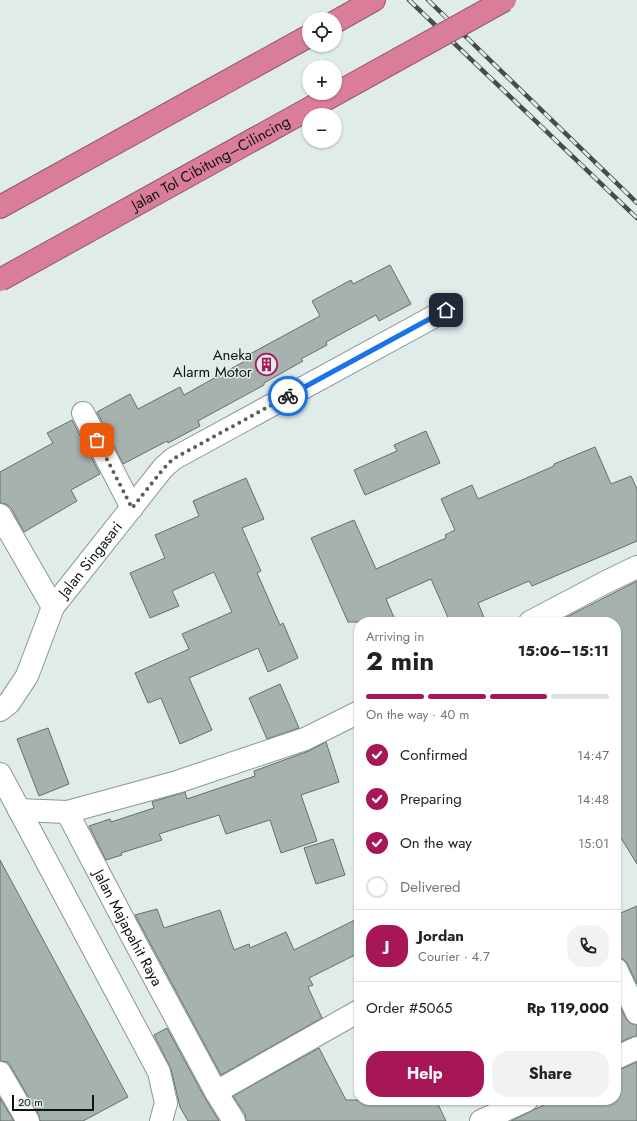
<!DOCTYPE html>
<meta charset="utf-8">
<style>
:root{--surface:#fff;--page:#f2f2f2;--text:#222;--muted:#767676;--line:#e0e0e0;--accent:#a71758}
body{margin:0;font-family:Jost,sans-serif;background:var(--page);color:var(--text);height:100vh;display:flex;flex-direction:column;font-size:15px;white-space:nowrap}
*{box-sizing:border-box;margin:0}
p{font-size:13px;color:var(--muted)}
.icon{flex:none;width:22px;height:22px;fill:none;stroke:currentColor;stroke-width:2;stroke-linecap:round;stroke-linejoin:round}
.map{position:relative;flex:1;overflow:hidden}
.sheet{position:absolute;left:354px;top:617px;width:267px;height:488px;display:flex;flex-direction:column;background:var(--surface);border-radius:16px;box-shadow:0 1px 3px #0004}
.sheet>*{flex:none}
.tools{position:absolute;left:302px;top:12px;display:grid;gap:8px}
.tools a{display:grid;place-items:center;width:40px;height:40px;border-radius:50%;background:var(--surface);box-shadow:0 1px 3px #0004;font-size:20px}
.scale{position:absolute;left:12px;bottom:10px;width:82px;box-sizing:border-box;padding-left:4px;border:2px solid #0e1211;border-top:0;font-size:11px;line-height:14px;white-space:nowrap;color:#0e1211;-webkit-text-stroke:3px #e0ecea;paint-order:stroke}
.pin{position:absolute;display:grid;place-items:center;width:34px;height:34px;color:#fff;margin:-17px;border-radius:8px;box-shadow:0 2px 6px #0006}
.courier{position:absolute;display:grid;place-items:center;width:40px;height:40px;margin:-20px;border:3px solid #1a73e8;border-radius:50%;background:#fff;color:#222;box-shadow:0 1px 5px #0007}
.summary em{font-style:normal;font-weight:700}
.summary div{display:flex;flex-direction:column-reverse}
.summary{display:flex;align-items:center;justify-content:space-between;height:68px;padding:0 12px}
h1{font-size:26px;font-weight:700;line-height:30px}
.bar{display:grid;grid-template-columns:repeat(4,1fr);gap:6px 4px;align-content:center;height:48px;padding:0 12px}
.bar i{height:5px;border-radius:3px;background:var(--line)}
.bar .on{background:var(--accent)}
.bar p{grid-column:span 4}
.line{display:flex;align-items:center;gap:10px;padding:0 12px;border-top:1px solid var(--line)}
.line div{flex:1}
.round{display:grid;place-items:center;flex:none;width:42px;height:42px;border-radius:16px;background:var(--page)}
ol{padding:0 12px;list-style:none}
li{display:flex;align-items:center;gap:12px;height:44px}
li p{margin-inline-start:auto}
li .icon{padding:4px;border-radius:50%;background:var(--accent);color:#fff;stroke-width:4}
li:last-child{color:var(--muted)}
li i{width:22px;height:22px;border:2px solid var(--line);border-radius:50%}
.button{display:flex;gap:8px;margin-top:auto;padding:8px 12px}
.button a{flex:1;height:46px;border-radius:16px;background:var(--accent);color:#fff;font-size:16px;font-weight:700;line-height:46px;text-align:center}
.button a+a{background:var(--page);color:var(--text)}
.map>svg:first-child{display:block}
.building{fill:#a6b2b0;stroke:#646f6d}
.lines{fill:none;stroke-linecap:round;stroke-linejoin:round}
.minor-casing{stroke:#8c9895;stroke-width:24}
.motorway-casing{stroke:#935869;stroke-width:24}
.minor{stroke:#fff;stroke-width:22}
.motorway{stroke:#da7d99;stroke-width:22}
.rail-casing{stroke:#464c4b;stroke-width:4.5}
.rail{stroke:#e0ecea;stroke-width:3;stroke-dasharray:9;stroke-linecap:butt}
.motorway-bridge-casing{stroke:#935869;stroke-width:24;stroke-linecap:butt}
.motorway-bridge{stroke:#da7d99;stroke-width:22}
.done{stroke:#585e5d;stroke-width:4;stroke-dasharray:0 7.2}
.route{stroke:#1a73e8;stroke-width:5}
.labels{text-anchor:middle;stroke-width:3;stroke-linejoin:round;paint-order:stroke}
.street-label{font-size:15px;fill:#0e1211;stroke:#e0ecea}
.poi-label{font-size:15px;fill:#0e1211;stroke:#e0ecea;text-anchor:end}
</style>
<div class="map">
<svg width="637" height="1121" viewBox="0 0 637 1121">
<rect width="100%" height="100%" fill="#e0ecea"/>
<path class="building" d="M 390,265 L 411,304 L 379,321 L 376,315 L 326,342 L 327,345 L 301,359 L 303,361 L 264,383 L 264,385 L 198,421 L 200,426 L 168,443 L 167,441 L 123,464 L 97,412 L 130,394 L 138,409 L 180,387 L 184,395 L 252,357 L 250,354 L 320,316 L 312,301 L 351,280 L 353,284 Z
M 72,420 L 100,474 L 71,490 L 77,501 L 24,532 L 11,508 L 6,504 L 0,503 L 0,472 L 53,443 L 47,433 Z
M 426,431 L 440,463 L 365,495 L 354,470 L 397,451 L 394,445 Z
M 595,447 L 611,484 L 631,476 L 637,489 L 637,541 L 532,586 L 529,581 L 478,603 L 486,622 L 450,622 L 431,579 L 386,599 L 396,622 L 348,622 L 311,538 L 354,520 L 376,569 L 446,538 L 445,535 L 455,530 L 441,499 L 472,485 L 478,499 L 554,466 L 554,464 Z
M 246,478 L 264,519 L 242,528 L 261,571 L 257,573 L 280,625 L 283,623 L 298,658 L 268,672 L 258,648 L 189,678 L 212,730 L 180,744 L 161,698 L 148,703 L 135,673 L 189,649 L 182,634 L 232,612 L 214,572 L 172,591 L 179,606 L 150,618 L 130,573 L 165,558 L 155,535 L 199,516 L 193,501 Z
M 637,581 L 637,864 L 616,830 L 616,622 L 557,622 Z
M 280,684 L 299,728 L 267,739 L 249,698 Z
M 48,728 L 69,784 L 39,796 L 17,739 Z
M 326,742 L 339,782 L 301,795 L 317,841 L 281,853 L 270,820 L 226,834 L 219,815 L 159,834 L 162,840 L 121,853 L 122,855 L 106,860 L 89,826 L 110,819 L 111,822 L 154,808 L 152,802 L 185,792 L 187,799 L 255,776 L 254,771 L 309,751 Z
M 333,839 L 345,875 L 316,884 L 304,848 Z
M 0,860 L 128,1097 L 83,1121 L 40,1121 L 39,1115 L 11,1067 L 7,1062 L 0,1061 Z
M 637,906 L 637,984 L 627,963 L 623,959 L 616,957 L 616,915 Z
M 157,909 L 164,928 L 220,910 L 234,950 L 249,944 L 250,948 L 286,932 L 294,950 L 359,918 L 359,953 L 309,978 L 313,985 L 308,987 L 322,1018 L 221,1075 L 135,915 Z
M 616,998 L 626,1019 L 630,1023 L 637,1025 L 637,1036 L 632,1037 L 616,1044 Z
M 167,1028 L 205,1098 L 219,1121 L 188,1121 L 180,1107 L 171,1069 L 154,1035 Z
M 319,1048 L 346,1100 L 436,1100 L 446,1121 L 246,1121 L 245,1114 L 233,1096 Z
M 637,1062 L 637,1121 L 511,1121 L 554,1100 L 616,1100 L 616,1070 L 621,1069 Z
M 0,1098 L 14,1121 L 0,1121 Z"/>
<g class="lines">
<defs>
<g id="minor">
<path d="M 83,413 L 132,508"/>
<path d="M 0,515 L 53,607"/>
<path d="M 530,622 L 606,582 L 637,567"/>
<path id="s1" d="M 0,710 L 9,703 L 27,676 L 53,607 L 163,468 L 173,459 L 446,310"/>
<path d="M 0,774 L 159,1072 L 166,1103 L 161,1121"/>
<path id="s2" d="M 19,810 L 67,812 L 135,942 L 216,1092 L 234,1121"/>
<path d="M 67,812 L 177,782 L 305,739 L 359,712"/>
<path d="M 616,969 L 637,1013"/>
<path d="M 616,1058 L 637,1048"/>
<path d="M 0,1073 L 28,1121"/>
<path d="M 216,1092 L 359,1011"/>
<path d="M 481,1121 L 527,1100"/>
</g>
<path id="motorway" d="M 335,22 L 374,0
M 0,207 L 309,36"/>
</defs>
<use href="#minor" class="minor-casing"/>
<use href="#motorway" class="motorway-casing"/>
<use href="#minor" class="minor"/>
<use href="#motorway" class="motorway"/>
<defs>
<path id="rail" d="M 409,0 L 637,218
M 428,0 L 637,203"/>
</defs>
<use href="#rail" class="rail-casing"/>
<use href="#rail" class="rail"/>
<defs>
<g id="motorway-bridge">
<path id="s3" d="M 0,280 L 505,0"/>
</g>
</defs>
<use href="#motorway-bridge" class="motorway-bridge-casing"/>
<use href="#motorway-bridge" class="motorway-bridge"/>
</g>
<g class="lines">
<path class="done" d="M 97,440 L 132,508 L 164,468 L 173,459 L 288,396"/>
<path class="route" d="M 288,396 L 446,310"/>
</g>
<defs>
<symbol id="building-ring" viewBox="-11 -11 22 22"><circle r="9.5" fill="#e0ecea" stroke="#a71758" stroke-width="1.5"/><path d="M-4-6H4V6H1V3H-1V6H-4ZM-2.5-4.3h1.7v1.8h-1.7ZM.8-4.3h1.7v1.8H.8ZM-2.5-1h1.7V.8h-1.7ZM.8-1h1.7V.8H.8Z" fill="#a71758"/></symbol>
</defs>
<g fill-rule="evenodd">
<use href="#building-ring" x="254" y="352" width="25" height="25"/>
</g>
<g class="labels">
<g class="street-label">
<text dy="5" stroke="none"><textPath href="#s3" startOffset="241">Jalan Tol Cibitung–Cilincing</textPath></text>
<text dy="5" stroke="none"><textPath href="#s1" startOffset="178">Jalan Singasari</textPath></text>
<text dy="5" stroke="none"><textPath href="#s2" startOffset="179">Jalan Majapahit Raya</textPath></text>
</g>
<g class="poi-label">
<text x="252" y="360">Aneka<tspan x="252" dy="17">Alarm Motor</tspan></text>
</g>
</g>
</svg>
<div class="tools">
<a><svg class="icon" aria-label="locate" viewBox="0 0 24 24"><circle cx="12" cy="12" r="6"/><path d="M12 2v4M12 18v4M2 12h4M18 12h4"/></svg></a>
<a>+</a>
<a>−</a>
</div>
<div class="scale">20 m</div>
<div class="pin" style="left:97px;top:440px;background:#ea580c"><svg class="icon" aria-label="bag" viewBox="0 0 24 24"><path d="M5 8h14l-1 12H6zM9 8a3 3 0 0 1 6 0"/></svg></div>
<div class="pin" style="left:446px;top:310px;background:#1f2937"><svg class="icon" aria-label="home" viewBox="0 0 24 24"><path d="M3 11l9-7 9 7M6 9v11h12V9"/></svg></div>
<div class="courier" style="left:288px;top:396px"><svg class="icon" aria-label="bike" viewBox="0 0 24 24"><circle cx="6" cy="16" r="4"/><circle cx="18" cy="16" r="4"/><path d="M6 16l4-8h5l3 8M10 8l3 8H6M13 5h3"/></svg></div>
<section class="sheet">
<div class="summary"><div><h1>2 min</h1><p>Arriving in</p></div><em>15:06–15:11</em></div>
<div class="bar"><i class="on"></i><i class="on"></i><i class="on"></i><i></i><p>On the way · 40 m</p></div>
<ol>
<li><svg class="icon" aria-label="check" viewBox="0 0 24 24"><path d="M5 12l5 5 9-10"/></svg>Confirmed<p>14:47</p></li>
<li><svg class="icon" aria-label="check" viewBox="0 0 24 24"><path d="M5 12l5 5 9-10"/></svg>Preparing<p>14:48</p></li>
<li><svg class="icon" aria-label="check" viewBox="0 0 24 24"><path d="M5 12l5 5 9-10"/></svg>On the way<p>15:01</p></li>
<li><i></i>Delivered</li>
</ol>
<div class="line" style="height:72px"><b class="round" style="background:var(--accent);color:#fff">J</b><div><b>Jordan</b><p>Courier · 4.7</p></div><a class="round"><svg class="icon" aria-label="phone" viewBox="0 0 24 24"><path d="M5 4h4l2 5-3 2q2 4 5 5l2-3 5 2v4C11 20 4 13 5 4z"/></svg></a></div>
<div class="line" style="height:52px"><div>Order #5065</div><b>Rp 119,000</b></div>
<div class="button"><a>Help</a><a>Share</a></div>
</section>
</div>
